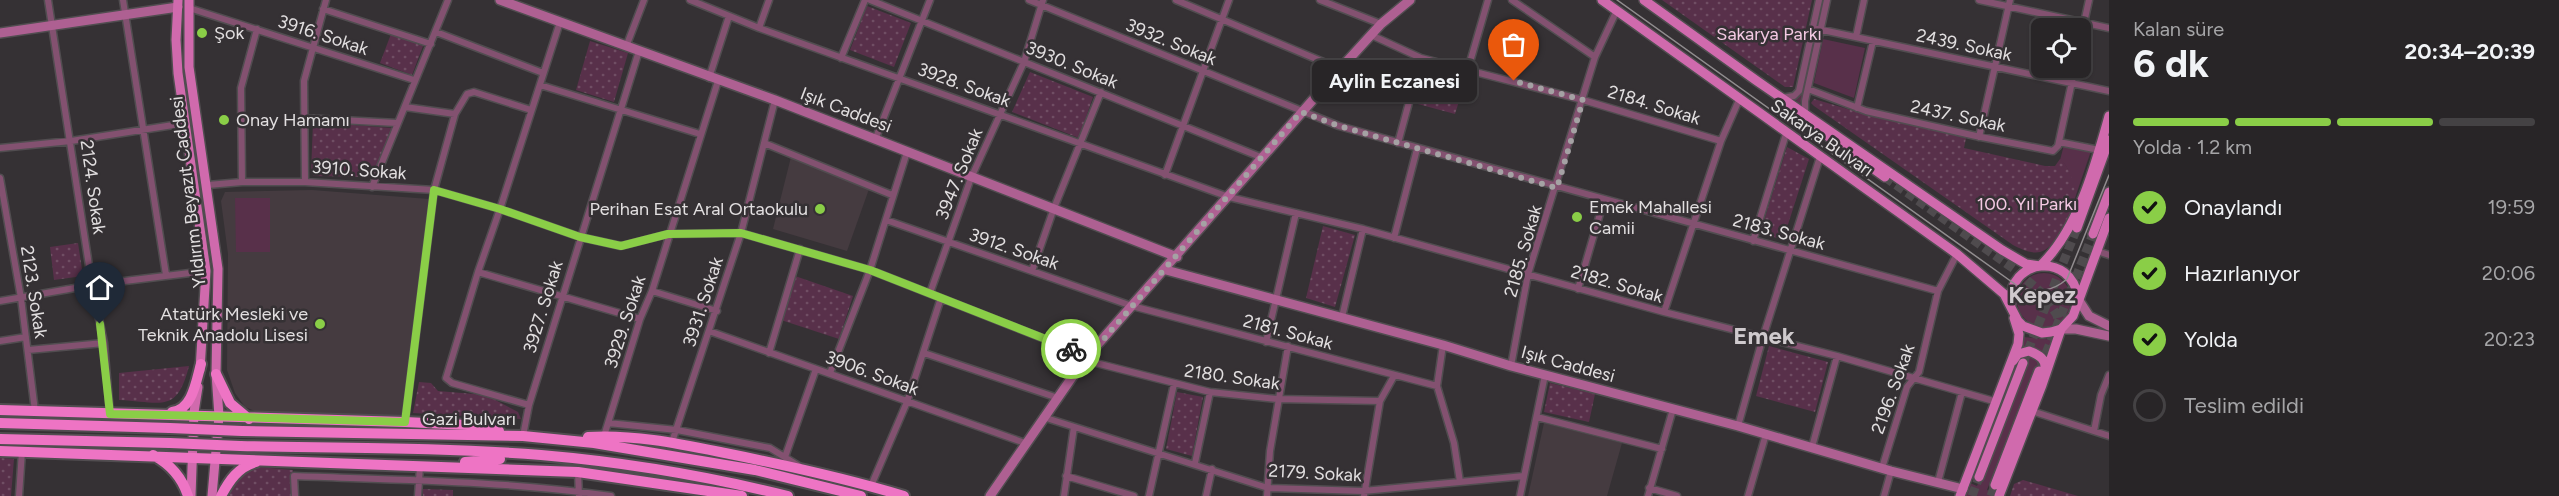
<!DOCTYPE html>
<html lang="tr">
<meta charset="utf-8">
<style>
:root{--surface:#282527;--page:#302d2f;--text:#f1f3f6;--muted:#a5a5a7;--line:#444244;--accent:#8ace47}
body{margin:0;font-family:Figtree,sans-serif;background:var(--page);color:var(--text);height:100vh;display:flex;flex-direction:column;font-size:22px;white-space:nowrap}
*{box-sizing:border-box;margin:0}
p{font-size:20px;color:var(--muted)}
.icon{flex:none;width:33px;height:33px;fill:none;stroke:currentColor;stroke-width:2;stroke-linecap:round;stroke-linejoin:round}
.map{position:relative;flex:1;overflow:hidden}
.panel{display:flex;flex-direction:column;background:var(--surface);width:450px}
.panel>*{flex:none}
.fabs{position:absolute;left:2031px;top:18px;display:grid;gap:12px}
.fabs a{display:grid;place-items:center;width:60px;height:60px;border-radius:9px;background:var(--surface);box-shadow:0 2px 4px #0004,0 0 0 2px var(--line);font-size:30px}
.pin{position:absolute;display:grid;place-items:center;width:51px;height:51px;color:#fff;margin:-62px -26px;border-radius:50% 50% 50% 0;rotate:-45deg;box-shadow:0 0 6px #0007}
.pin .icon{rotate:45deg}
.courier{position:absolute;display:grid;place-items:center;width:60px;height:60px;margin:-30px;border:4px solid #8ace47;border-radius:50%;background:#fff;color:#222;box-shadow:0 2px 8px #0007}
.bubble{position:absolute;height:42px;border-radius:9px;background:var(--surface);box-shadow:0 2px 4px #0004,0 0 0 2px var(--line);font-size:20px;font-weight:700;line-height:42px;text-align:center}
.head em{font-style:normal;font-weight:700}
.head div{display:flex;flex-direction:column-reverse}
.head{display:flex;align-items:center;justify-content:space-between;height:102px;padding:0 24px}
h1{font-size:39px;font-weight:700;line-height:45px}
.bar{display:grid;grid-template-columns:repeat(4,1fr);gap:9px 6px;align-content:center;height:72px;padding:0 24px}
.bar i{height:8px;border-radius:4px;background:var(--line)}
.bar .on{background:var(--accent)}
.bar p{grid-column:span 4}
ol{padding:0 24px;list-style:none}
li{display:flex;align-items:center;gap:18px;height:66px}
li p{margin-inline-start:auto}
li .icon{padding:6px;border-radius:50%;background:var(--accent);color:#111;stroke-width:4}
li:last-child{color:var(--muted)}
li i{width:33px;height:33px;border:3px solid var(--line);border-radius:50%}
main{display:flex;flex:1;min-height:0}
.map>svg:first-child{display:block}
.built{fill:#453b40}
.green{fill:#58304a}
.park{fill:url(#park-dots)}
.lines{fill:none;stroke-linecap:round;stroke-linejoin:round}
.primary-tunnel{stroke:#4f4b4e;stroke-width:9;stroke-dasharray:9 4.5;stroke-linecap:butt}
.street-casing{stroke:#514d50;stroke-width:9}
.secondary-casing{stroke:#514d50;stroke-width:12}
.primary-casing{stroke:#514d50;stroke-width:12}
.highway-casing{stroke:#514d50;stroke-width:14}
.street{stroke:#835170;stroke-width:6}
.secondary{stroke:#ae6092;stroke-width:9}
.primary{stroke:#d06aad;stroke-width:9}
.highway{stroke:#ee74c4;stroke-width:10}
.tram{stroke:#918d8f;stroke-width:1.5}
.highway-bridge-casing{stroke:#514d50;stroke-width:14;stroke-linecap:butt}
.highway-bridge{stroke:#ee74c4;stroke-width:10}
.done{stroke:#a5a2a4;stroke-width:6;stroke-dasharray:0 10.8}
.route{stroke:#8ace47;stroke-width:8}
.poi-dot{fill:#8ace47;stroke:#353134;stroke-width:2}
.labels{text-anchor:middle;stroke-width:5;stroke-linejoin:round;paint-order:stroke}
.poi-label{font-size:18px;fill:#e2dfe0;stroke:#353134;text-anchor:start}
.park-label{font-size:18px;fill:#f4c9e3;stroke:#353134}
.street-label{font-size:18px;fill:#e2dfe0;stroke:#353134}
.district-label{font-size:24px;font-weight:bold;fill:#cfcacd;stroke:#353134}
</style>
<main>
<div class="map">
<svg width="2109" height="496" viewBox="0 0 2109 496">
<defs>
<pattern id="park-dots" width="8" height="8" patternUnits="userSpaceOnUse" patternTransform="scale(1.5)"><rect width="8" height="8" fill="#58304a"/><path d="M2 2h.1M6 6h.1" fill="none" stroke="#704e64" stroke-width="1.8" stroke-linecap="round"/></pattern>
</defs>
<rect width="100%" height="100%" fill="#353134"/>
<path class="built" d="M 791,157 L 869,189 L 847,251 L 773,229 Z
M 312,190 L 429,199 L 402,418 L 260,413 L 245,407 L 235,393 L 227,370 L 228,254 L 221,201 L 225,192 Z
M 1544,423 L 1622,443 L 1607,496 L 1528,496 Z"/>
<path class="green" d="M 1814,31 L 1818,32 L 1800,105 L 1795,99 L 1801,92 Z
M 1823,39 L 1865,48 L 1854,98 L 1814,83 Z
M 2064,145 L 2091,151 L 2075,198 C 2072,185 2071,167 2060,160 Z
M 235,198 L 270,198 L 270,252 L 236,252 Z
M2017 300a27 27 0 1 1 54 0a27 27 0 1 1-54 0Z
M 2023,337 L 2055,340 L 2047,359 C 2040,349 2033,345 2021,348 Z
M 2022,356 L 2033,356 L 2042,365 L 2040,376 L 2032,373 L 1987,490 L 1995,493 L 1994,496 L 1965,496 L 1970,483 L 1977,486 L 2022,370 L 2014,366 Z"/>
<path class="park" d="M 1662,0 L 1812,0 L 1793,87 L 1785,87 Z
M 867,6 L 911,23 L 894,67 L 850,50 Z
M 391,34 L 423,46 L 412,75 L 380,63 Z
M 590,41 L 628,53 L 614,102 L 576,90 Z
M 1424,66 L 1466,79 L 1455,114 L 1414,103 Z
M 1030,72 L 1093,97 L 1079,138 L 1012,112 Z
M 1814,99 L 1861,113 L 1966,138 L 1964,148 L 2045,166 L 2055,166 L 2060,159 C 2069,165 2076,187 2075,198 C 2074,212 2055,249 2040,252 C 2031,254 2021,249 2013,245 L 1814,106 L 1811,103 Z
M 313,122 L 392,128 L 373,177 L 314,176 L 311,173 Z
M 1787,147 L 1809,159 L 1783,240 L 1760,233 Z
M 1323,226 L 1355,235 L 1335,307 L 1306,298 Z
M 78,243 L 83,276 L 54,280 L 50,247 Z
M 795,276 L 853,296 L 839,339 L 781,320 Z
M 1769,346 L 1828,362 L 1815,412 L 1756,396 Z
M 189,366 C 177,414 162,402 119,400 L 119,373 Z
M 419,382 L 431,383 L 438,391 L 486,395 L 518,412 L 521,419 L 413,413 Z
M 1550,383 L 1595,394 L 1589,422 L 1544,412 Z
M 1177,392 L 1203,397 L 1192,456 L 1166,449 Z
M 0,458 L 14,459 L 11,496 L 0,496 Z
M 258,467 L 293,470 L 293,496 L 228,496 C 234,483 244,471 258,467 Z
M 2023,480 L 2078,496 L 2010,496 L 2014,484 Z
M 423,489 L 453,490 L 453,496 L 423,496 Z"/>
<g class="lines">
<path class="primary-tunnel" d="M 1885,177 L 2014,269 L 2043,294 L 2057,315 L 2061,333
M 2023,363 L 2077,228
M 2041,366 L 2093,234
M 1972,496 L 1979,477
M 1991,496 L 1995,485"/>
<defs>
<path id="street" d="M 48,0 L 92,285 L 104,343 L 110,414
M 123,0 L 166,275
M 690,0 L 759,28 L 1229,197 L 1363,229 L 1664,312 L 1837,356 L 1997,402
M 870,0 L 1263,158
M 1029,0 L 1339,126 L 1938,291
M 1176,0 L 1340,69
M 1320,0 L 1381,24
M 1512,0 L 1595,57
M 1979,0 L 2109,28
M 189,8 L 414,80
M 323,9 L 431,44
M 759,28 L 769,0
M 1813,28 L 2109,91
M 436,32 L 543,73
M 1371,35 L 1421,58 L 1583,100 L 1721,141
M 1856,37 L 1864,0
M 2080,41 L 2089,0
M 626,47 L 644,0
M 841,58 L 865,0
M 1468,69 L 1488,0
M 709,78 L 729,16
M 540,85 L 700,134
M 1808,89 L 1866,111 L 1976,136 L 2053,151 L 2058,146 L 2075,68
M 1781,98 L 1794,96 L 1799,91 L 1819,0
M 405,107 L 455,114 L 467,94 L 474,92 L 531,110
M 1857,108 L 1873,41
M 1805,113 L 1805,101 L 1827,0
M 303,118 L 397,123
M 1979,137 L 2010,0
M 875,140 L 930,0
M 2059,142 L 2099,150
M 764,143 L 892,195
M 1398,143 L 1421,58
M 0,148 L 71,141 L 186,123
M 1165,175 L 1229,0
M 0,178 L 21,298 L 35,411
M 242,182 L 241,88 L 257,29
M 305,182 L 304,81 L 326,0
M 208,185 L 242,182 L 305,182 L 434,190 L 500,209 L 580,237 L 621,246 L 668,234 L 741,233 L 870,270 L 1088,356
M 372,187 L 448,0
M 886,220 L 1132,306 L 1437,386
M 1394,238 L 1417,149
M 1753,241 L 1786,134
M 2097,251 L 2109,255
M 1032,271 L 1054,208 L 1101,92
M 478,272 L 640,319
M 1578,289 L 1604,200
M 652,291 L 717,311
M 930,293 L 971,178 L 1024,62 L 1043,0
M 0,301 L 92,285 L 206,271
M 1664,312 L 1721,141 L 1739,100
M 1342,317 L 1363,229
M 709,331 L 1025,443
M 0,341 L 26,337
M 1266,342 L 1296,213
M 1443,345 L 1437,386 L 1454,443 L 1460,482
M 28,350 L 104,343
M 769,353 L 800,249
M 924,353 L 1058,398
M 1084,360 L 1210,392 L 1277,399 L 1380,401
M 1511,366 L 1528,274 L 1595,57 L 1617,10
M 830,373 L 870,270 L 907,152
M 529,405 L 452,383 L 446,378 L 478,272 L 500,209 L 560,22
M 2032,411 L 2109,436
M 1043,417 L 1268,488 L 1363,491 L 1524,476
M 1537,417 L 1662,449
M 405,422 L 434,190 L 455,114
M 608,423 L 677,430 L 770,448 L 799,466
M 1738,426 L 1763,337 L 1820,157
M 2094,431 L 2101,395 L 2109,375
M 523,436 L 529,405 L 639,51
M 604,436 L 640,319 L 652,291 L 718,81
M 672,442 L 741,233 L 775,100
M 1812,447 L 1837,356
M 785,457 L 816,369
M 1195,463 L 1210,392
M 1882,468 L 1907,387 L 1919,372 L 1938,291 L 1957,254
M 578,472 L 579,496
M 1066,476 L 1134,496
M 1938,482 L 1962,392
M 871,486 L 907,402 L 941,298
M 1649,488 L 1677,496
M 19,496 L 22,451
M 295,496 L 294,476 C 400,480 507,481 611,496
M 418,496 L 420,466
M 1064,496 L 1074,427
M 1149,496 L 1174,384
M 1206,496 L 1212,469
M 1267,496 L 1270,451 L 1288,346
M 1364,496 L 1380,401 L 1394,376
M 1520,496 L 1545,375
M 1648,496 L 1673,409
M 1748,496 L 1766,434
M 1884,496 L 1891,471"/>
<path id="secondary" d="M 500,0 L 775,100 L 1177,257
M 0,33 L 178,7
M 1166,270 L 1443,345 L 1511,366 L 1738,426 L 1891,471 L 1963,489
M 2078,299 L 2089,316 L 2109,326
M 2061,329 L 2076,329 L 2109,336
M 990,496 L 1084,360 L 1340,69 L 1381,24 L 1410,0"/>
<path id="primary" d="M 178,0 L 176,40 L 178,73 L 206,271 L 200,370
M 189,0 L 189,67 L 218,269 L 216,374 L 219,416 L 212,496
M 1602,0 L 1957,254 L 2004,294 L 2018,321 L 2023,326 L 2042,333 L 2051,332 L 2061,329 L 2073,316 L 2109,218
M 1644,0 L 1757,81 L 2002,250 L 2026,264 L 2040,266
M 1818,129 L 1885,177
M 2077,228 L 2109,140
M 2093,234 L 2109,192
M 2040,266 C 2078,230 2095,166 2109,116
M 2011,304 C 2007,258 2072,251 2078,298
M 2013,361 L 2018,354 L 2029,351 C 2039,355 2047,359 2045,371
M 1979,477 L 2023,363
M 1995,485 L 2039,371
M 191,496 L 194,412 L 198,387
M 1960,496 L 2018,344 L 2019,334 L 2014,318
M 1999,496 L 2042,385 L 2061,329"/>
<path id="highway" d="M 216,374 L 230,403 L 249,419
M 0,410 L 405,422 L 468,425 L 499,431
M 172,412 C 193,409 196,381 201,364
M 0,423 L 170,428
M 242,431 L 523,436 L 594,443 L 755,470 L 861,496
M 588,437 C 633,434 680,444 725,453 C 785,465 845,478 904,496
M 0,439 L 170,443
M 240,446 C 340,448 441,447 541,455 C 623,462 707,476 788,496
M 0,451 L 578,472 L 742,496
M 153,455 C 170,464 182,477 188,496
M 465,462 L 500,459
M 221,496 C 229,481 238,467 256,462"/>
</defs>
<use href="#street" class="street-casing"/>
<use href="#secondary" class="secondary-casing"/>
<use href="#primary" class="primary-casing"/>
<use href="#highway" class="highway-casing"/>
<use href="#street" class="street"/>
<use href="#secondary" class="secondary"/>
<use href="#primary" class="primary"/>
<use href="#highway" class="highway"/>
<path class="tram" d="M 1617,0 L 2019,287 C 2037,293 2052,292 2067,279 L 2109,175"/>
<defs>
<path id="highway-bridge" d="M 170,428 L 242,431
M 170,443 L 240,446"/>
</defs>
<use href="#highway-bridge" class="highway-bridge-casing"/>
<use href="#highway-bridge" class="highway-bridge"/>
</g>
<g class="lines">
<path class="done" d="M 1071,349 L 1089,356 L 1301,112 L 1339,126 L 1557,188 L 1583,100 L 1514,81"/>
<path class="route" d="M 100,324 L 110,414 C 208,415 307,420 405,422 L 434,190 L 500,209 L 580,237 L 621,246 L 668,234 L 741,233 L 870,270 L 1071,349"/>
</g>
<g class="poi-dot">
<circle cx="202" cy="33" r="6"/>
<circle cx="224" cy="120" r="6"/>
<circle cx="820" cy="209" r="6"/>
<circle cx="1577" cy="217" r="6"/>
<circle cx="320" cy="324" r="6"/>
</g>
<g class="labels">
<g class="poi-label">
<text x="214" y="39">Şok</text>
<text x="236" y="126">Onay Hamamı</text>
<text x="1589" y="213">Emek Mahallesi<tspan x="1589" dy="21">Camii</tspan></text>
<text x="808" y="215" text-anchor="end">Perihan Esat Aral Ortaokulu</text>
<text x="308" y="320" text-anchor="end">Atatürk Mesleki ve<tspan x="308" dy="21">Teknik Anadolu Lisesi</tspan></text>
</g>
<g class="park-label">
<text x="1769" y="40">Sakarya Parkı</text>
<text x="2027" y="210">100. Yıl Parkı</text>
</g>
<g class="street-label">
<text transform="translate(323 35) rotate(18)" y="6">3916. Sokak</text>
<text transform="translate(1171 42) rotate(22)" y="6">3932. Sokak</text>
<text transform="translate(1964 45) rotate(12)" y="6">2439. Sokak</text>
<text transform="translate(1072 65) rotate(22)" y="6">3930. Sokak</text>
<text transform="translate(964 85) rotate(20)" y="6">3928. Sokak</text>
<text transform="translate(1654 105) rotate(17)" y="6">2184. Sokak</text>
<text transform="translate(846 110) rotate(21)" y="6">Işık Caddesi</text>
<text transform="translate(1958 116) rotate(12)" y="6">2437. Sokak</text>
<text transform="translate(1822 138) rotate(35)" y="6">Sakarya Bulvarı</text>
<text transform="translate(359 170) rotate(4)" y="6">3910. Sokak</text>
<text transform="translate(959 174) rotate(-68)" y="6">3947. Sokak</text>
<text transform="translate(93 187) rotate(82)" y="6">2124. Sokak</text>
<text transform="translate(188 192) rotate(-97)" y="6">Yıldırım Beyazıt Caddesi</text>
<text transform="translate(1779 232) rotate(15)" y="6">2183. Sokak</text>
<text transform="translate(1014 249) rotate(19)" y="6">3912. Sokak</text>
<text transform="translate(1523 251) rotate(-74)" y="6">2185. Sokak</text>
<text transform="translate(1617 284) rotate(16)" y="6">2182. Sokak</text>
<text transform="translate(34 292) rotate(81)" y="6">2123. Sokak</text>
<text transform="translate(703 302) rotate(-72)" y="6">3931. Sokak</text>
<text transform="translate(543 307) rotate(-73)" y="6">3927. Sokak</text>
<text transform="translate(625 322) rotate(-72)" y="6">3929. Sokak</text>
<text transform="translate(1288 332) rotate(15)" y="6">2181. Sokak</text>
<text transform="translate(1568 364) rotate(15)" y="6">Işık Caddesi</text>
<text transform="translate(872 373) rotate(20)" y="6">3906. Sokak</text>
<text transform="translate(1232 377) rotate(8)" y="6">2180. Sokak</text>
<text transform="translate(1893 389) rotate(-70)" y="6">2196. Sokak</text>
<text x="469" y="425">Gazi Bulvarı</text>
<text transform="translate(1315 473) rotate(3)" y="6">2179. Sokak</text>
</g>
<g class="district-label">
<text x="2042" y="303">Kepez</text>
<text x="1764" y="344">Emek</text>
</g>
</g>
</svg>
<div class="fabs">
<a><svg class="icon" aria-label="locate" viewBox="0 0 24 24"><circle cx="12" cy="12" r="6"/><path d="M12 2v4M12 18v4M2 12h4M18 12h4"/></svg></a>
</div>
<div class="pin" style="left:1514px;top:81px;background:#ea580c"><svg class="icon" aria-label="bag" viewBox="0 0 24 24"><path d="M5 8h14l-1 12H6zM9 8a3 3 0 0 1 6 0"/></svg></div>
<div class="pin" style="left:100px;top:324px;background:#1f2937"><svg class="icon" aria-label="home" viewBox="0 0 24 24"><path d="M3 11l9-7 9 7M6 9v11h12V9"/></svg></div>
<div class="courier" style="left:1071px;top:349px"><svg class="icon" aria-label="bike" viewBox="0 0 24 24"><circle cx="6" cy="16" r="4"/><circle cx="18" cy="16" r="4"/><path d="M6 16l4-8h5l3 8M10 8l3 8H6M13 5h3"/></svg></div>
<div class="bubble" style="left:1312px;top:60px;width:165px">Aylin Eczanesi</div>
</div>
<section class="panel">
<div class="head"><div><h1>6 dk</h1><p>Kalan süre</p></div><em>20:34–20:39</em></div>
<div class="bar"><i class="on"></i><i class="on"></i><i class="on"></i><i></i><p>Yolda · 1.2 km</p></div>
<ol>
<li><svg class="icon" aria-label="check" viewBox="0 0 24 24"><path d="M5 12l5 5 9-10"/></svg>Onaylandı<p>19:59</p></li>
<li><svg class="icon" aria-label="check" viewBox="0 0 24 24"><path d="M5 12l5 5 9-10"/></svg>Hazırlanıyor<p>20:06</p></li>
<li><svg class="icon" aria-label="check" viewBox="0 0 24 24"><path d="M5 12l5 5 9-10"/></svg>Yolda<p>20:23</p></li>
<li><i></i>Teslim edildi</li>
</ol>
</section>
</main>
